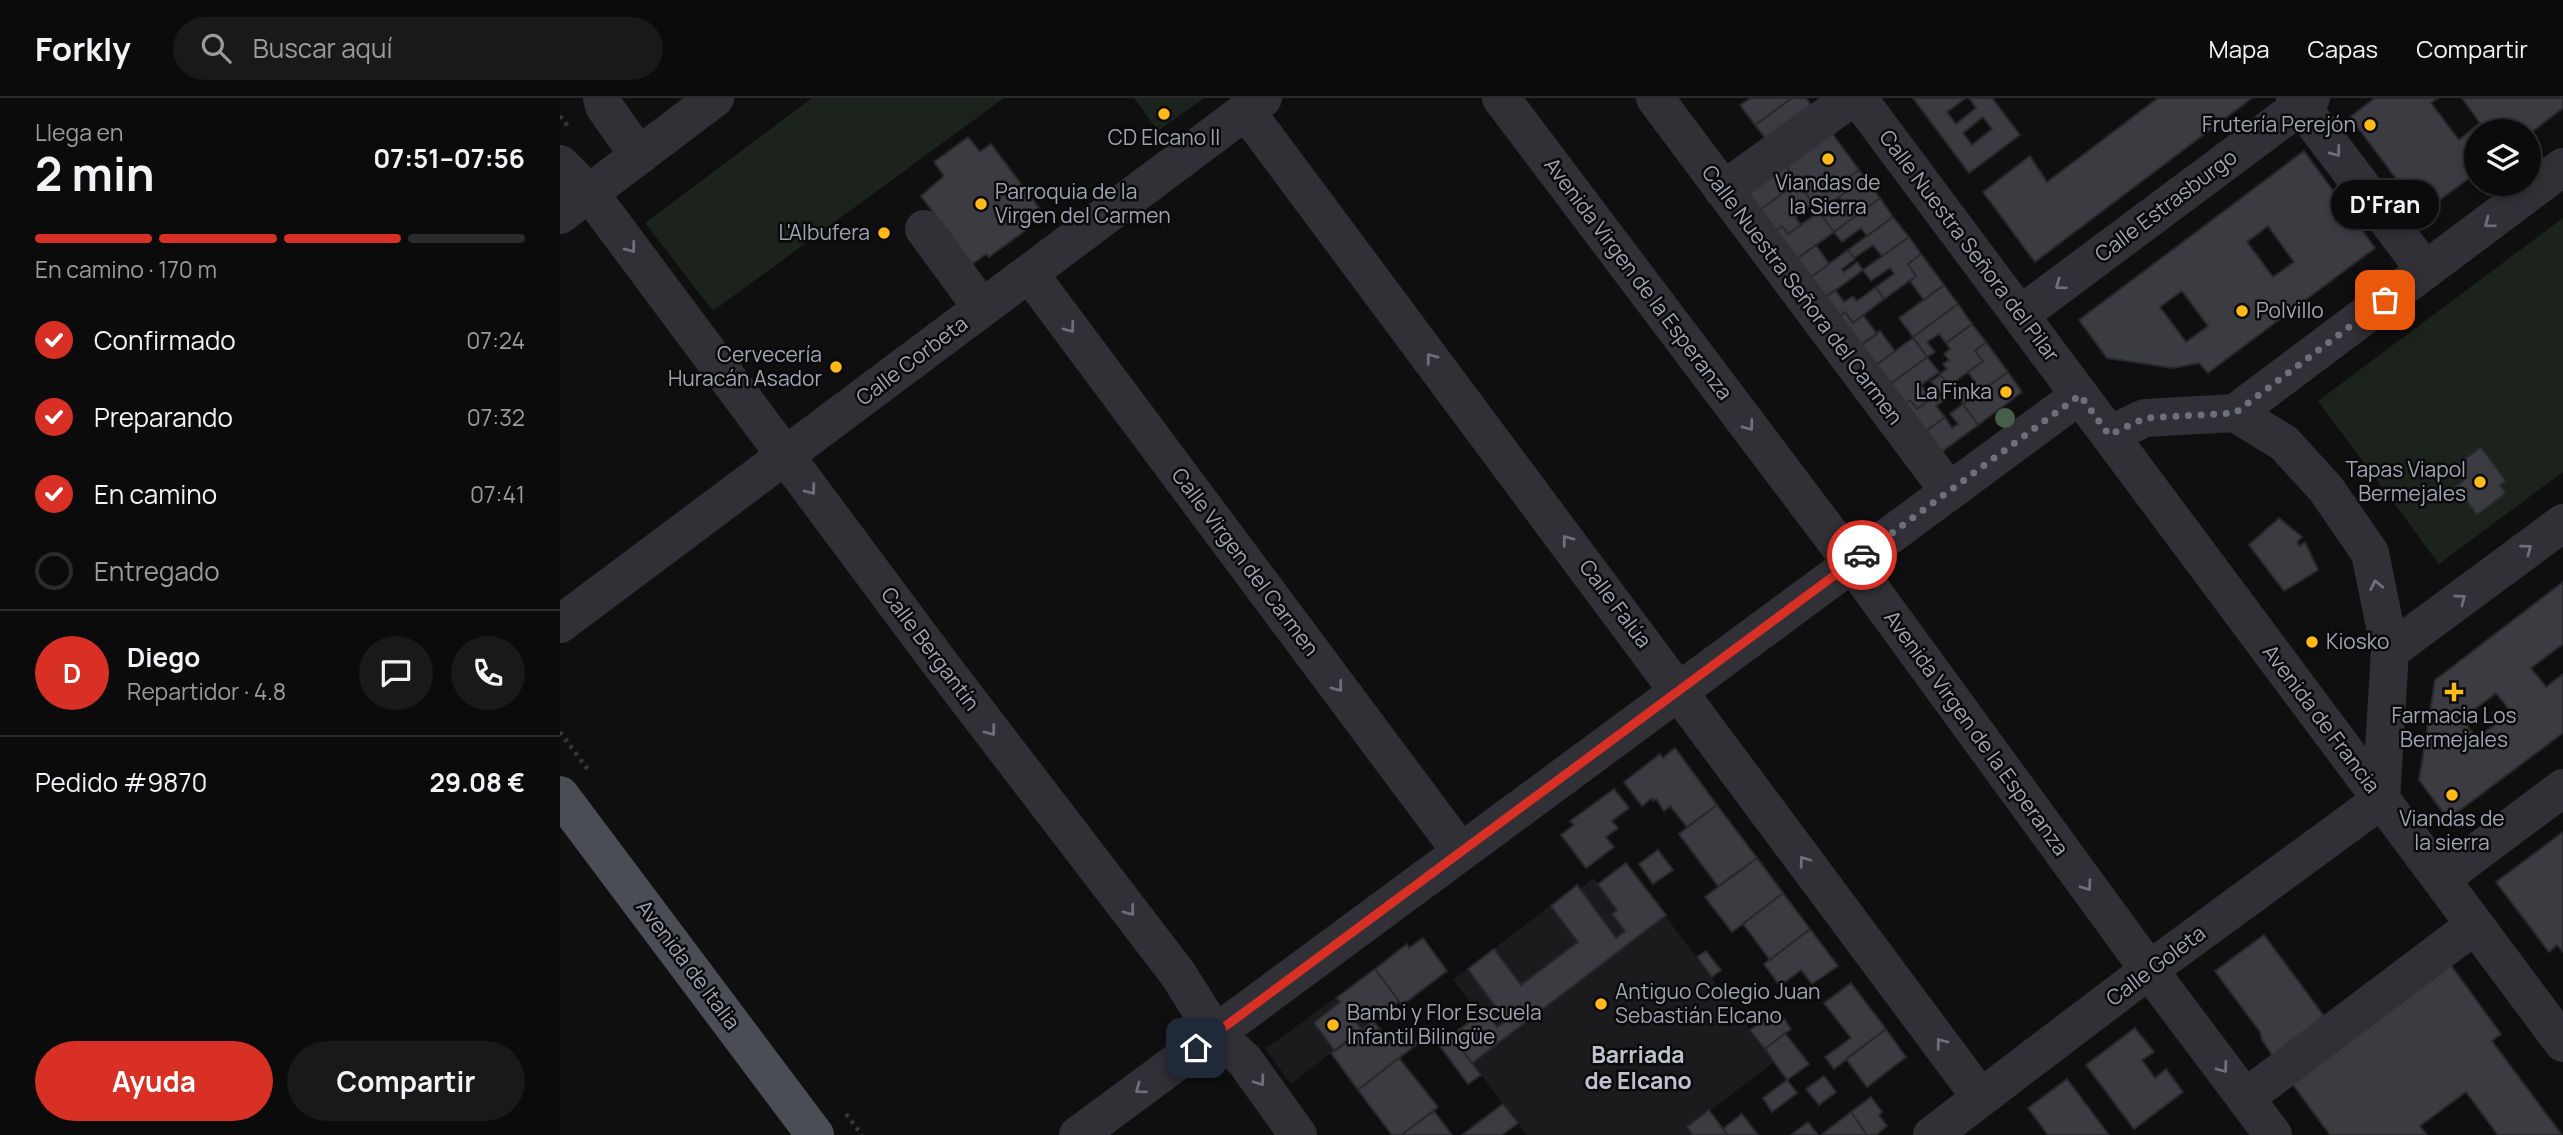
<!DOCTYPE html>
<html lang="es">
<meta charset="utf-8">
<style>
:root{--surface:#0b0b0c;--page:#19191a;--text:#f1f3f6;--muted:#9a9b9d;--line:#2b2b2d;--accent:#d93025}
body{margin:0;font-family:Manrope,sans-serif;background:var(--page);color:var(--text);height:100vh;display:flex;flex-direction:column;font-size:26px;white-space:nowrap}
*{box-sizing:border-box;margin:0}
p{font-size:23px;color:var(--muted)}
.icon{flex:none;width:38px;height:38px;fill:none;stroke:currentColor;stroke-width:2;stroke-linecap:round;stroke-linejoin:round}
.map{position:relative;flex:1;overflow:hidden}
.details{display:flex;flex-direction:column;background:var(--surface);width:560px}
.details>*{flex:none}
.tools{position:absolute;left:1904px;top:21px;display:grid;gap:14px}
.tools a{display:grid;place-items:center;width:77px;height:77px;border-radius:50%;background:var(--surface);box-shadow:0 4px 10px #0003,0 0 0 2px var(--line);font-size:35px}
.pin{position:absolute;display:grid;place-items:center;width:60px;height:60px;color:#fff;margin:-30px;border-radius:14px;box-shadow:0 4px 10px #0006}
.courier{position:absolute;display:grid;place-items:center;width:70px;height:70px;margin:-35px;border:5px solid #d93025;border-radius:50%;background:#fff;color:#222;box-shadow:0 2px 9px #0007}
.bubble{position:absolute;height:49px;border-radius:24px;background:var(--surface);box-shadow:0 4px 10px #0003,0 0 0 2px var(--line);font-size:23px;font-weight:700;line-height:49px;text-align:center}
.headline em{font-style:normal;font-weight:700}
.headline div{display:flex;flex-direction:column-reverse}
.headline{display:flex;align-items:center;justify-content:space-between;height:119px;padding:0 35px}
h1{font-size:46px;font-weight:700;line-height:52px}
.bar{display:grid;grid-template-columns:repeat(4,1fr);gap:10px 7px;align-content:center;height:84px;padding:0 35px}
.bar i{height:9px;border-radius:5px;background:var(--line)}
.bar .selected{background:var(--accent)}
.bar p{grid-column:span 4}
.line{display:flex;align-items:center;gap:18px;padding:0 35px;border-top:2px solid var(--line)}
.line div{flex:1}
.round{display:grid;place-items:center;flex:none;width:74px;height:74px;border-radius:37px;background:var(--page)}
ol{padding:0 35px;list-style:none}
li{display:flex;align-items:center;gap:21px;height:77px}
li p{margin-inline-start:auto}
li .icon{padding:7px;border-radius:50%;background:var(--accent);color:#fff;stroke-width:4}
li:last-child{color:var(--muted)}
li i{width:38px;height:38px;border:4px solid var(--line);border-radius:50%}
.cta{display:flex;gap:14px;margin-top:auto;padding:14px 35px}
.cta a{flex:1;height:80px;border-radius:42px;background:var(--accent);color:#fff;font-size:28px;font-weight:700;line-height:80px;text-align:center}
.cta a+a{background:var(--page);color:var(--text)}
header{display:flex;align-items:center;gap:42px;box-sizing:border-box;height:98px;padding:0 35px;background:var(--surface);border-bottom:2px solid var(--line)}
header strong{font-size:33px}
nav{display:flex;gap:38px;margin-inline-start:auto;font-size:24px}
.search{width:490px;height:63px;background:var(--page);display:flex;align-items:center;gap:18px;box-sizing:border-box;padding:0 24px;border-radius:38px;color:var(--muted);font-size:26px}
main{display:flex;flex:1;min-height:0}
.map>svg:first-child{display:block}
.built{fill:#1b1b1d}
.green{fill:#1b231c}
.building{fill:#3b3c41;stroke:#29292d;stroke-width:2;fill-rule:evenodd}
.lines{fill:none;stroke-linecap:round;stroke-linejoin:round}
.path{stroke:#36373d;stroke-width:4.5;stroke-dasharray:3.5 5;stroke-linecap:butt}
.minor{stroke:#303036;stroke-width:38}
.major{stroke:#4b4d55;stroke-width:38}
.tree{fill:#465f49}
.oneway{stroke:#6d707b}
.done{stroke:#6d707a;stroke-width:7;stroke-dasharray:0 12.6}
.route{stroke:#d93025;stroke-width:9}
.poi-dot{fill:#ffb918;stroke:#0a0a0b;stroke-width:2.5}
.labels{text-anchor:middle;stroke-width:5;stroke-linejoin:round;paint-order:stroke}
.poi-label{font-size:21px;fill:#9fa4b3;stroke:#0a0a0b;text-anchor:end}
.street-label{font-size:21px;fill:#9fa4b3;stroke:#0a0a0b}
.neighbourhood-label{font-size:23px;font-weight:bold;fill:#c0c3cf;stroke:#0a0a0b}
</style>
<header>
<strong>Forkly</strong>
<div class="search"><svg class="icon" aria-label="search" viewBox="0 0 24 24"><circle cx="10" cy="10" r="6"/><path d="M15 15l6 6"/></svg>Buscar aquí</div>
<nav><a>Mapa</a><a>Capas</a><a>Compartir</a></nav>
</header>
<main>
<section class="details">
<div class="headline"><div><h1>2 min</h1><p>Llega en</p></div><em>07:51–07:56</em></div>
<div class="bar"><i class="selected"></i><i class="selected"></i><i class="selected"></i><i></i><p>En camino · 170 m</p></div>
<ol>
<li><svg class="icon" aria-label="check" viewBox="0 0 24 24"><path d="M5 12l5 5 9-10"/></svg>Confirmado<p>07:24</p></li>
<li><svg class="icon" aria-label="check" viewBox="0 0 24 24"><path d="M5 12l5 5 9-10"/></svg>Preparando<p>07:32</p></li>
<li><svg class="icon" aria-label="check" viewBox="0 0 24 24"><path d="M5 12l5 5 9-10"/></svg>En camino<p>07:41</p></li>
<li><i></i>Entregado</li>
</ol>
<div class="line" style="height:126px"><b class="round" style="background:var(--accent);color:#fff">D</b><div><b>Diego</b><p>Repartidor · 4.8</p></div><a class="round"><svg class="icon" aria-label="chat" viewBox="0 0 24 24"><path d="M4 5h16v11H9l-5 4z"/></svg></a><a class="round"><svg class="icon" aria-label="phone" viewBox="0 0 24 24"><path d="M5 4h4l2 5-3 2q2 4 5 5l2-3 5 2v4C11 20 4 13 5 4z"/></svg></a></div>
<div class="line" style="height:91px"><div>Pedido #9870</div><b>29.08 €</b></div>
<div class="cta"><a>Ayuda</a><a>Compartir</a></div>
</section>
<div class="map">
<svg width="2003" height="1037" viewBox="0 0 2003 1037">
<rect width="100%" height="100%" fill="#0f0f10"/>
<path class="built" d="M 1066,765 L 1214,964 L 1128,1029 L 1133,1037 L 967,1037 L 891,938 L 919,916 L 893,882 L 1017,787 L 1020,791 L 1034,780 L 1039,786 Z
M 815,871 L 839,903 L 731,986 L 705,951 Z"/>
<path class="green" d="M 252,0 L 444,0 L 153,213 L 85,125 Z
M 574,0 L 644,0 L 598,33 Z
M 2003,120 L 2003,374 L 1879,466 L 1758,303 Z"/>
<path class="building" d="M 1232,0 L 1246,0 L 1255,13 L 1210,46 L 1195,27 Z
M 1232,0 L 1195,27 L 1180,7 L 1191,0 Z
M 1353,0 L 1406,0 L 1387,14 L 1396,26 L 1416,10 L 1409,0 L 1432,0 L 1460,37 L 1409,75 ZM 1423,19 L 1432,31 L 1412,47 L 1403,35 Z
M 1598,0 L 1692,0 L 1475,164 L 1423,94 L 1470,58 L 1487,84 Z
M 1815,0 L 1878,0 L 1871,5 L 1899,42 L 1920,25 L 1902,0 L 2003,0 L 2003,10 L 1969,36 L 1969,33 L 1916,33 L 1916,75 L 1862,115 L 1790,19 Z
M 1269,31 L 1299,72 L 1285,82 L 1291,90 L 1259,114 L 1223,64 Z
M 408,39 L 420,54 L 431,46 L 482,114 L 468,124 L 470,129 L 429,159 L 426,156 L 412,166 L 361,98 L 384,78 L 374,64 Z
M 1744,53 L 1815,150 L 1648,275 L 1639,265 L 1613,270 L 1547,260 L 1519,222 ZM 1708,128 L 1734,164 L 1713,179 L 1687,144 ZM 1622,193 L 1648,228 L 1626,244 L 1600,209 Z
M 1223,64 L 1238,84 L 1193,117 L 1179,97 Z
M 1299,72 L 1320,100 L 1274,134 L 1259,114 L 1264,110 L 1271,119 L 1285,109 L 1279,99 L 1291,90 L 1285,82 Z
M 1238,84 L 1253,105 L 1235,119 L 1241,127 L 1228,136 L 1222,128 L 1209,138 L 1193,117 Z
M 1320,100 L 1333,119 L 1307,138 L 1301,130 L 1282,144 L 1274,134 Z
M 1259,114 L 1274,134 L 1230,166 L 1209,138 L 1222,128 L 1228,136 Z
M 1333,119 L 1349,139 L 1322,158 L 1313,147 L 1294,160 L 1288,152 Z
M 1349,139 L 1361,156 L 1348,166 L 1356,178 L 1324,201 L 1316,189 L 1334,176 L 1330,170 L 1311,183 L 1303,172 Z
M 1256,147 L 1269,166 L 1243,185 L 1230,166 Z
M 1288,152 L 1295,161 L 1282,171 L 1284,174 L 1297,164 L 1303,172 L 1258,205 L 1243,185 Z
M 1361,156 L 1384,187 L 1364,202 L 1350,183 L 1356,178 L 1348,166 Z
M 1384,187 L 1398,206 L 1353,239 L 1339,220 Z
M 1316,189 L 1324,201 L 1293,225 L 1285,214 L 1271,224 L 1258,205 L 1275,192 L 1284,204 L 1293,198 L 1297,203 Z
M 1398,206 L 1412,226 L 1386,245 L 1379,236 L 1367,244 L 1375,254 L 1367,259 L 1353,239 Z
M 1285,214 L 1293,225 L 1303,217 L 1317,236 L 1293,253 L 1271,224 Z
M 1412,226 L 1426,244 L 1415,253 L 1423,263 L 1389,288 L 1380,276 L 1387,271 L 1383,266 L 1389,262 L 1384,256 L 1390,251 L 1386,245 Z
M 1320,233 L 1335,253 L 1308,273 L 1293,253 Z
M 1353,240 L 1367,259 L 1322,292 L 1308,273 Z
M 1426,244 L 1448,274 L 1403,306 L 1396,298 L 1415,284 L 1408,274 L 1423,263 L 1415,253 Z
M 1367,259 L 1379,274 L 1361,287 L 1371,301 L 1357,311 L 1350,302 L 1336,312 L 1322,292 Z
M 1448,274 L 1462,294 L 1418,327 L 1403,306 Z
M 1381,277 L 1389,288 L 1380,295 L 1371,283 Z
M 1378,296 L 1383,303 L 1376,308 L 1385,319 L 1357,340 L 1336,312 L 1350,302 L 1357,311 Z
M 1403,306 L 1418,327 L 1372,361 L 1357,340 L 1385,319 L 1392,330 L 1398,326 L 1390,316 Z
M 1921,349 L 1946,383 L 1940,387 L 1946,395 L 1917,417 L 1896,388 L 1903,383 L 1893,370 Z
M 1719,420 L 1742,439 L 1737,444 L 1740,448 L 1745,444 L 1758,472 L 1724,493 L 1689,447 Z
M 2003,484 L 2003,546 L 1971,570 L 1986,589 L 2003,576 L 2003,635 L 1888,721 L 1859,682 L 1875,582 ZM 1936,595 L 1951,614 L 1917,640 L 1902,621 Z
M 1115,650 L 1157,707 L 1127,729 L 1110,708 L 1104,713 L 1096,701 L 1093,703 L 1092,700 L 1082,708 L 1064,684 L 1100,656 L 1103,660 Z
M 1054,691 L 1069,710 L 1052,723 L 1058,730 L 1046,739 L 1054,749 L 1026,770 L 1001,737 L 1014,727 L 1010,723 Z
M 1157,707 L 1197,760 L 1158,788 L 1119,736 Z
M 2003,734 L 2003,854 L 1997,847 L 1989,854 L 1936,784 Z
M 1098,752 L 1113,772 L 1093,786 L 1079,766 Z
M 1197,760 L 1223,795 L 1172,834 L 1145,799 Z
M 1066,765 L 1106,817 L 912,965 L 891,938 L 925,912 L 937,929 L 946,923 L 908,871 L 934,851 L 961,887 L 1018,844 L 991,808 L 1017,787 L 1056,840 L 1065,833 L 1052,816 L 1057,812 L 1038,786 Z
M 1223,795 L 1250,831 L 1210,862 L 1183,826 Z
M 1250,831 L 1278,868 L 1252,886 L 1241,872 L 1220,888 L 1204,866 Z
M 1704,837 L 1767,922 L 1715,961 L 1702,942 L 1700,934 L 1655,873 Z
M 863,840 L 887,873 L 842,907 L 815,871 L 847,846 L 849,850 Z
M 1146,853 L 1161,872 L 1152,879 L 1137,859 Z
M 1890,866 L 1941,936 L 1932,943 L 2002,1037 L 1938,1037 L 1906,994 L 1860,1028 L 1867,1037 L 1770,1037 L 1731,984 Z
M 815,871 L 839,903 L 817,921 L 807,908 L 792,919 L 802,932 L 775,953 L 754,925 L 780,904 L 776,900 Z
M 1291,885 L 1326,931 L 1274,971 L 1265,959 L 1291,940 L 1264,905 Z
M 1218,912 L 1231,931 L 1205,951 L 1190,932 Z
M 813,923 L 830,944 L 847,932 L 857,946 L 798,992 L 771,955 Z
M 1575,930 L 1594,954 L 1582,962 L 1595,980 L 1606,971 L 1623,994 L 1574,1031 L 1526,967 Z
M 1326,931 L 1346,959 L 1307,989 L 1286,961 Z
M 1225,935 L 1249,966 L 1227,982 L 1205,951 Z
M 891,938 L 921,977 L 908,986 L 879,947 Z
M 839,960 L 878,1009 L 841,1037 L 832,1037 L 798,992 Z
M 1264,978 L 1276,994 L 1259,1007 L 1246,991 Z
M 1507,981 L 1549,1037 L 1488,1037 L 1468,1010 Z
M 1227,982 L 1237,995 L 1212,1014 L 1203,1000 Z
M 1311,999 L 1322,1014 L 1319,1017 L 1327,1028 L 1316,1037 L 1307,1037 L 1291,1014 Z
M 943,1006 L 958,1025 L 942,1037 L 902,1037 Z
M 1149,1012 L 1163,1031 L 1168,1037 L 1133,1037 L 1127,1029 Z
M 874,1013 L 892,1037 L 841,1037 Z
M 1291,1014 L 1307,1037 L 1261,1037 Z
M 1182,1016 L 1198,1037 L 1168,1037 L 1163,1031 Z
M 1248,1024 L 1258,1037 L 1231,1037 Z"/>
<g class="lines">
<path class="path" d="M 0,18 L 10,31
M 0,634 L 29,673
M 286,1016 L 302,1037"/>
<path class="minor" d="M 42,0 L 44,8 L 79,58
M 941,0 L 1292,465 L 1589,872 L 1713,1037
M 1095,0 L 1389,393
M 1298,0 L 2003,945
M 1735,0 L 1865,172
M 686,13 L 1421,1000
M 0,66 L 30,96 L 52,125 L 385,572 L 618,876 L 655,935 L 685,963 L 738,1037
M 1163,92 L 1292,0
M 0,117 L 155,0
M 364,131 L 422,210
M 469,175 L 901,754
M 1460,217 L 1751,0
M 1675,315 L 2003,69
M 0,526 L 703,0
M 1830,553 L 2003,425
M 1881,781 L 2003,690
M 1685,1000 L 1915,827
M 518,1037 L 1520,297
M 1372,1037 L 1589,872 L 1821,702 L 1830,553 L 1810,455 L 1766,391 L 1724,345 L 1675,315 L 1585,320 L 1549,337"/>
<path class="major" d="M 0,697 L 255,1037"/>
</g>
<circle class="tree" cx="1445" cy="320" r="10"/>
<defs><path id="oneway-chevron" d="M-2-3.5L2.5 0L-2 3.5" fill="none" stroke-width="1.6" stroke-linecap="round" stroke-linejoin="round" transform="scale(1.75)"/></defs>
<g class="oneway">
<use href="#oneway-chevron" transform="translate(1776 54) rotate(53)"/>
<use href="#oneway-chevron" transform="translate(1929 125) rotate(143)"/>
<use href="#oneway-chevron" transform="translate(71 150) rotate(53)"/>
<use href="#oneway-chevron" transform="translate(1500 187) rotate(143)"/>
<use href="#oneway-chevron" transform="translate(510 230) rotate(53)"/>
<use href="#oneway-chevron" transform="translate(871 260) rotate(-127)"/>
<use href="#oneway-chevron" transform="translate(1189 328) rotate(53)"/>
<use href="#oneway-chevron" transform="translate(251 392) rotate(53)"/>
<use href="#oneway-chevron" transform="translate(1007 442) rotate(-127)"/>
<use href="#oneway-chevron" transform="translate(1967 451) rotate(-37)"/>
<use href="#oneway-chevron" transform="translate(1816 487) rotate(-102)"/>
<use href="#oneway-chevron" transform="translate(1901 501) rotate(-37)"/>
<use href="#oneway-chevron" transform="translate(778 589) rotate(53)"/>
<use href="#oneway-chevron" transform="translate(431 633) rotate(53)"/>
<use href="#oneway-chevron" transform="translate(1244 763) rotate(-126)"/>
<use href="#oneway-chevron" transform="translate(1527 788) rotate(54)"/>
<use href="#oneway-chevron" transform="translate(570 813) rotate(53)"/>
<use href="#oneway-chevron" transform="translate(1381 945) rotate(-127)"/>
<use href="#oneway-chevron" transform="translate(1663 970) rotate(53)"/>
<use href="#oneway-chevron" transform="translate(700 983) rotate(54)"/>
<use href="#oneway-chevron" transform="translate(580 991) rotate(143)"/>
</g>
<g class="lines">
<path class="done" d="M 1302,457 L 1520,297 L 1549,337 L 1585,320 L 1675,315 L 1825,202"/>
<path class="route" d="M 636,950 L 1302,457"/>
</g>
<g class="poi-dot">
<circle cx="604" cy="16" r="7"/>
<circle cx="1810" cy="27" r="7"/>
<circle cx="1268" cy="61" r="7"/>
<circle cx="421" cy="106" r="7"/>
<circle cx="324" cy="135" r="7"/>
<circle cx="1682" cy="213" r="7"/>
<circle cx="276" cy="269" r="7"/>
<circle cx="1446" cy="294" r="7"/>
<circle cx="1920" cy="384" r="7"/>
<circle cx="1752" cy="544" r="7"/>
<path d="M1890.5 583.5h7v7h7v7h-7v7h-7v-7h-7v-7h7z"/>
<circle cx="1892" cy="697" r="7"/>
<circle cx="1041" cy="906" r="7"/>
<circle cx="773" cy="927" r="7"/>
</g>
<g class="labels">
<g class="poi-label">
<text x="1796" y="34">Frutería Perejón</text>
<text x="604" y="47" text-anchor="middle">CD Elcano II</text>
<text x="1268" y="92" text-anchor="middle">Viandas de<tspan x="1268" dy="24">la Sierra</tspan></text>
<text x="435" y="101" text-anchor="start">Parroquia de la<tspan x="435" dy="24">Virgen del Carmen</tspan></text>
<text x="310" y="142">L'Albufera</text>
<text x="1696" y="220" text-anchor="start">Polvillo</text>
<text x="262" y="264">Cervecería<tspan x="262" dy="24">Huracán Asador</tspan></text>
<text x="1432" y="301">La Finka</text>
<text x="1906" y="379">Tapas Viapol<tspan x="1906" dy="24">Bermejales</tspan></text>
<text x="1766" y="551" text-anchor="start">Kiosko</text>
<text x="1894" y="625" text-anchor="middle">Farmacia Los<tspan x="1894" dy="24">Bermejales</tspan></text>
<text x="1892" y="728" text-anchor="middle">Viandas de<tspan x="1892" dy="24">la sierra</tspan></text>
<text x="1055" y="901" text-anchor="start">Antiguo Colegio Juan<tspan x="1055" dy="24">Sebastián Elcano</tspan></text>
<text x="787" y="922" text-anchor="start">Bambi y Flor Escuela<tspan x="787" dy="24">Infantil Bilingüe</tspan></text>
</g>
<g class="street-label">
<text transform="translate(1606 108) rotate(-37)" y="7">Calle Estrasburgo</text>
<text transform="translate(1409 148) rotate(53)" y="7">Calle Nuestra Señora del Pilar</text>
<text transform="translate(1078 181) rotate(53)" y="7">Avenida Virgen de la Esperanza</text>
<text transform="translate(1242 197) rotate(53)" y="7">Calle Nuestra Señora del Carmen</text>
<text transform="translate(352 263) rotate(-37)" y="7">Calle Corbeta</text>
<text transform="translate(685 464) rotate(53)" y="7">Calle Virgen del Carmen</text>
<text transform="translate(1055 506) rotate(53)" y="7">Calle Falúa</text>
<text transform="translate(370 551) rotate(53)" y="7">Calle Bergantín</text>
<text transform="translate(1761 621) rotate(53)" y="7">Avenida de Francia</text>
<text transform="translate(1416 635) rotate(54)" y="7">Avenida Virgen de la Esperanza</text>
<text transform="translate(128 867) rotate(53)" y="7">Avenida de Italia</text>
<text transform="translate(1596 868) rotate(-37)" y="7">Calle Goleta</text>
</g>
<g class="neighbourhood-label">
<text x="1078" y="965">Barriada<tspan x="1078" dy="26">de Elcano</tspan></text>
</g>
</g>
</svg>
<div class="tools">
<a><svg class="icon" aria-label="layers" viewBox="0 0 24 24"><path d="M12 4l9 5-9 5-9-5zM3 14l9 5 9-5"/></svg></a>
</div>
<div class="pin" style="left:1825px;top:202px;background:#ea580c"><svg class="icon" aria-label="bag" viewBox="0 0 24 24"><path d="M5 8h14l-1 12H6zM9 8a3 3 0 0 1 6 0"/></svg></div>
<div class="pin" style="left:636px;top:950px;background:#1f2937"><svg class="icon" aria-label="home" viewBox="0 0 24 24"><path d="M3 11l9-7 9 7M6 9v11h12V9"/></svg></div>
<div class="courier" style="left:1302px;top:457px"><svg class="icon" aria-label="car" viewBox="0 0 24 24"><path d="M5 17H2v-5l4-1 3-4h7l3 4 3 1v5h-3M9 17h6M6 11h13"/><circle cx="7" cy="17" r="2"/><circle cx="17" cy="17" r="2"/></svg></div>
<div class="bubble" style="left:1771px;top:82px;width:108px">D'Fran</div>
</div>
</main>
